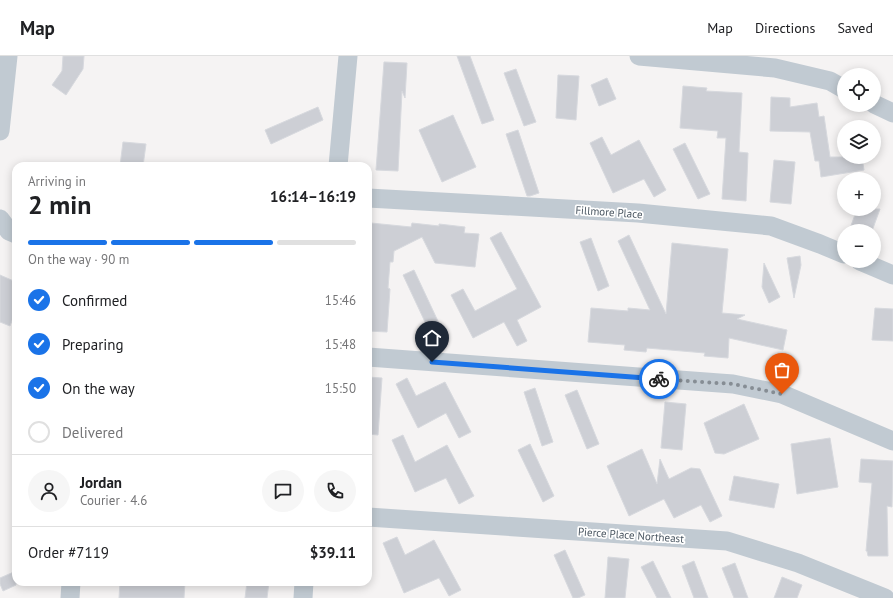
<!DOCTYPE html>
<meta charset="utf-8">
<style>
:root{--surface:#fff;--page:#f6f6f6;--text:#202124;--muted:#757577;--line:#e0e0e0;--accent:#1a73e8}
body{margin:0;font-family:"PT Sans",sans-serif;background:var(--page);color:var(--text);height:100vh;display:flex;flex-direction:column;font-size:15px;white-space:nowrap}
*{box-sizing:border-box;margin:0}
p{font-size:13px;color:var(--muted)}
.icon{flex:none;width:22px;height:22px;fill:none;stroke:currentColor;stroke-width:2;stroke-linecap:round;stroke-linejoin:round}
.map{position:relative;flex:1;overflow:hidden}
.side{position:absolute;left:12px;top:106px;width:360px;height:424px;display:flex;flex-direction:column;background:var(--surface);border-radius:12px;box-shadow:0 2px 10px #0003}
.side>*{flex:none}
.tools{position:absolute;left:837px;top:12px;display:grid;gap:8px}
.tools a{display:grid;place-items:center;width:44px;height:44px;border-radius:50%;background:var(--surface);box-shadow:0 2px 10px #0003;font-size:20px}
.pin{position:absolute;display:grid;place-items:center;width:34px;height:34px;color:#fff;margin:-41px -17px;border-radius:50% 50% 50% 0;rotate:-45deg;box-shadow:0 0 4px #0007}
.pin .icon{rotate:45deg}
.courier{position:absolute;display:grid;place-items:center;width:40px;height:40px;margin:-20px;border:3px solid #1a73e8;border-radius:50%;background:#fff;color:#222;box-shadow:0 1px 5px #0007}
.headline em{font-style:normal;font-weight:700}
.headline div{display:flex;flex-direction:column-reverse}
.headline{display:flex;align-items:center;justify-content:space-between;height:68px;padding:0 16px}
h1{font-size:26px;font-weight:700;line-height:30px}
.bar{display:grid;grid-template-columns:repeat(4,1fr);gap:6px 4px;align-content:center;height:48px;padding:0 16px}
.bar i{height:5px;border-radius:3px;background:var(--line)}
.bar .selected{background:var(--accent)}
.bar p{grid-column:span 4}
.line{display:flex;align-items:center;gap:10px;padding:0 16px;border-top:1px solid var(--line)}
.line div{flex:1}
.round{display:grid;place-items:center;flex:none;width:42px;height:42px;border-radius:21px;background:var(--page)}
ol{padding:0 16px;list-style:none}
li{display:flex;align-items:center;gap:12px;height:44px}
li p{margin-inline-start:auto}
li .icon{padding:4px;border-radius:50%;background:var(--accent);color:#fff;stroke-width:4}
li:last-child{color:var(--muted)}
li i{width:22px;height:22px;border:2px solid var(--line);border-radius:50%}
header{display:flex;align-items:center;gap:24px;box-sizing:border-box;height:56px;padding:0 20px;background:var(--surface);border-bottom:1px solid var(--line)}
header strong{font-size:19px}
nav{display:flex;gap:22px;margin-inline-start:auto;font-size:14px}
.map>svg:first-child{display:block}
.building{fill:#cdcfd5;stroke:#d7d9de}
.lines{fill:none;stroke-linecap:round;stroke-linejoin:round}
.street{stroke:#c1cad2;stroke-width:19}
.done{stroke:#868d94;stroke-width:4;stroke-dasharray:0 7.2}
.route{stroke:#1a73e8;stroke-width:5}
.labels{text-anchor:middle;stroke-width:3.5;stroke-linejoin:round;paint-order:stroke}
.street-label{font-size:11px;fill:#4a5661;stroke:#fff}
</style>
<header>
<strong>Map</strong>
<nav><a>Map</a><a>Directions</a><a>Saved</a></nav>
</header>
<div class="map">
<svg width="893" height="542" viewBox="0 0 893 542">
<rect width="100%" height="100%" fill="#f5f3f3"/>
<path class="building" d="M 63,0 L 84,0 L 83,13 L 66,39 L 52,29 L 62,15 Z
M 457,0 L 470,0 L 494,64 L 482,68 Z
M 384,6 L 407,7 L 405,42 L 402,35 L 398,115 L 376,114 Z
M 516,13 L 536,66 L 524,70 L 504,17 Z
M 558,19 L 579,20 L 576,64 L 556,62 Z
M 607,22 L 616,43 L 599,50 L 591,29 Z
M 683,30 L 707,32 L 706,35 L 742,37 L 739,96 L 748,97 L 746,145 L 722,143 L 726,82 L 717,82 L 718,75 L 680,72 Z
M 771,41 L 790,42 L 790,51 L 817,47 L 819,61 L 824,60 L 830,101 L 862,101 L 864,114 L 821,121 L 819,105 L 815,105 L 810,76 L 770,75 Z
M 318,51 L 323,64 L 271,88 L 265,74 Z
M 453,59 L 476,111 L 442,126 L 419,74 Z
M 518,74 L 539,137 L 530,140 L 527,140 L 506,78 Z
M 602,81 L 611,99 L 639,84 L 666,134 L 654,141 L 644,123 L 613,137 L 590,87 Z
M 123,86 L 146,88 L 143,110 L 120,110 Z
M 685,87 L 710,138 L 698,143 L 673,93 Z
M 774,104 L 795,106 L 791,148 L 770,146 Z
M 857,153 L 880,153 L 872,175 L 849,175 Z
M 371,167 L 411,171 L 412,167 L 439,170 L 439,168 L 465,171 L 464,177 L 479,178 L 475,211 L 435,207 L 422,181 L 394,195 L 393,206 L 390,206 L 388,232 L 390,233 L 387,276 L 368,275 L 368,234 L 370,210 L 368,210 L 368,208 Z
M 501,176 L 541,251 L 517,264 L 527,285 L 517,290 L 504,266 L 473,282 L 451,239 L 463,233 L 475,255 L 517,233 L 490,182 Z
M 629,179 L 666,258 L 672,187 L 728,193 L 722,257 L 745,259 L 737,263 L 787,274 L 783,294 L 729,282 L 728,302 L 704,300 L 705,297 L 647,292 L 646,296 L 624,294 L 625,289 L 588,286 L 591,252 L 628,255 L 628,252 L 650,254 L 618,185 Z
M 591,182 L 609,230 L 598,235 L 580,186 Z
M 800,200 L 801,209 L 794,242 L 787,202 Z
M 764,207 L 780,241 L 769,247 L 762,231 Z
M 414,214 L 444,278 L 433,283 L 403,219 Z
M 0,219 L 16,226 L 16,254 L 10,270 L 0,266 Z
M 875,252 L 893,253 L 893,285 L 872,284 Z
M 368,321 L 382,322 L 378,379 L 368,378 Z
M 407,322 L 416,340 L 445,326 L 471,376 L 459,382 L 446,357 L 418,372 L 396,328 Z
M 535,332 L 553,386 L 542,390 L 524,336 Z
M 577,334 L 599,388 L 587,393 L 565,339 Z
M 665,346 L 686,348 L 682,394 L 661,392 Z
M 744,348 L 759,383 L 724,398 L 715,397 L 704,367 Z
M 403,379 L 415,406 L 447,389 L 474,440 L 459,448 L 446,422 L 415,436 L 392,384 Z
M 830,382 L 838,431 L 797,438 L 791,388 Z
M 530,388 L 554,440 L 543,446 L 518,394 Z
M 642,393 L 657,428 L 660,403 L 669,423 L 691,412 L 700,413 L 722,460 L 710,466 L 701,449 L 674,462 L 664,443 L 629,460 L 607,410 Z
M 861,403 L 893,405 L 892,451 L 887,450 L 888,500 L 868,500 L 867,495 L 866,495 L 872,427 L 859,426 Z
M 734,420 L 779,428 L 774,452 L 729,444 Z
M 397,481 L 405,499 L 434,484 L 461,534 L 449,540 L 439,522 L 404,537 L 383,487 Z
M 565,494 L 585,539 L 578,542 L 573,542 L 554,499 Z
M 608,501 L 629,503 L 625,542 L 605,542 Z
M 653,505 L 671,542 L 657,542 L 641,511 Z
M 694,505 L 708,542 L 694,542 L 682,510 Z
M 735,507 L 748,542 L 734,542 L 722,512 Z
M 16,515 L 16,529 L 3,535 L 0,528 L 0,522 Z
M 782,521 L 802,529 L 797,542 L 774,542 Z
M 120,526 L 185,526 L 184,542 L 119,542 Z
M 247,526 L 269,526 L 267,542 L 245,542 Z"/>
<g class="lines">
<path class="street" d="M 639,0 L 775,12 L 830,25 L 844,33
M 874,48 L 893,57
M 0,75 L 8,0
M 338,110 L 348,0
M 368,142 L 638,157 L 771,170 L 820,188 L 844,198
M 0,163 L 9,175 L 16,178
M 860,205 L 893,219
M 368,301 L 733,328 L 782,338 L 893,385
M 368,461 L 727,485 L 798,507 L 885,542
M 70,542 L 71,526
M 303,542 L 304,526"/>
</g>
<g class="lines">
<path class="done" d="M 659,323 L 733,328 L 782,338"/>
<path class="route" d="M 432,306 L 659,323"/>
</g>
<g class="labels">
<g class="street-label">
<text transform="translate(609 156) rotate(4)" y="4">Fillmore Place</text>
<text transform="translate(631 479) rotate(4)" y="4">Pierce Place Northeast</text>
</g>
</g>
</svg>
<div class="tools">
<a><svg class="icon" aria-label="locate" viewBox="0 0 24 24"><circle cx="12" cy="12" r="6"/><path d="M12 2v4M12 18v4M2 12h4M18 12h4"/></svg></a>
<a><svg class="icon" aria-label="layers" viewBox="0 0 24 24"><path d="M12 4l9 5-9 5-9-5zM3 14l9 5 9-5"/></svg></a>
<a>+</a>
<a>−</a>
</div>
<div class="pin" style="left:782px;top:338px;background:#ea580c"><svg class="icon" aria-label="bag" viewBox="0 0 24 24"><path d="M5 8h14l-1 12H6zM9 8a3 3 0 0 1 6 0"/></svg></div>
<div class="pin" style="left:432px;top:306px;background:#1f2937"><svg class="icon" aria-label="home" viewBox="0 0 24 24"><path d="M3 11l9-7 9 7M6 9v11h12V9"/></svg></div>
<div class="courier" style="left:659px;top:323px"><svg class="icon" aria-label="bike" viewBox="0 0 24 24"><circle cx="6" cy="16" r="4"/><circle cx="18" cy="16" r="4"/><path d="M6 16l4-8h5l3 8M10 8l3 8H6M13 5h3"/></svg></div>
<section class="side">
<div class="headline"><div><h1>2 min</h1><p>Arriving in</p></div><em>16:14–16:19</em></div>
<div class="bar"><i class="selected"></i><i class="selected"></i><i class="selected"></i><i></i><p>On the way · 90 m</p></div>
<ol>
<li><svg class="icon" aria-label="check" viewBox="0 0 24 24"><path d="M5 12l5 5 9-10"/></svg>Confirmed<p>15:46</p></li>
<li><svg class="icon" aria-label="check" viewBox="0 0 24 24"><path d="M5 12l5 5 9-10"/></svg>Preparing<p>15:48</p></li>
<li><svg class="icon" aria-label="check" viewBox="0 0 24 24"><path d="M5 12l5 5 9-10"/></svg>On the way<p>15:50</p></li>
<li><i></i>Delivered</li>
</ol>
<div class="line" style="height:72px"><a class="round"><svg class="icon" aria-label="person" viewBox="0 0 24 24"><circle cx="12" cy="8" r="4"/><path d="M4 21q1-7 8-7t8 7"/></svg></a><div><b>Jordan</b><p>Courier · 4.6</p></div><a class="round"><svg class="icon" aria-label="chat" viewBox="0 0 24 24"><path d="M4 5h16v11H9l-5 4z"/></svg></a><a class="round"><svg class="icon" aria-label="phone" viewBox="0 0 24 24"><path d="M5 4h4l2 5-3 2q2 4 5 5l2-3 5 2v4C11 20 4 13 5 4z"/></svg></a></div>
<div class="line" style="height:52px"><div>Order #7119</div><b>$39.11</b></div>
</section>
</div>
